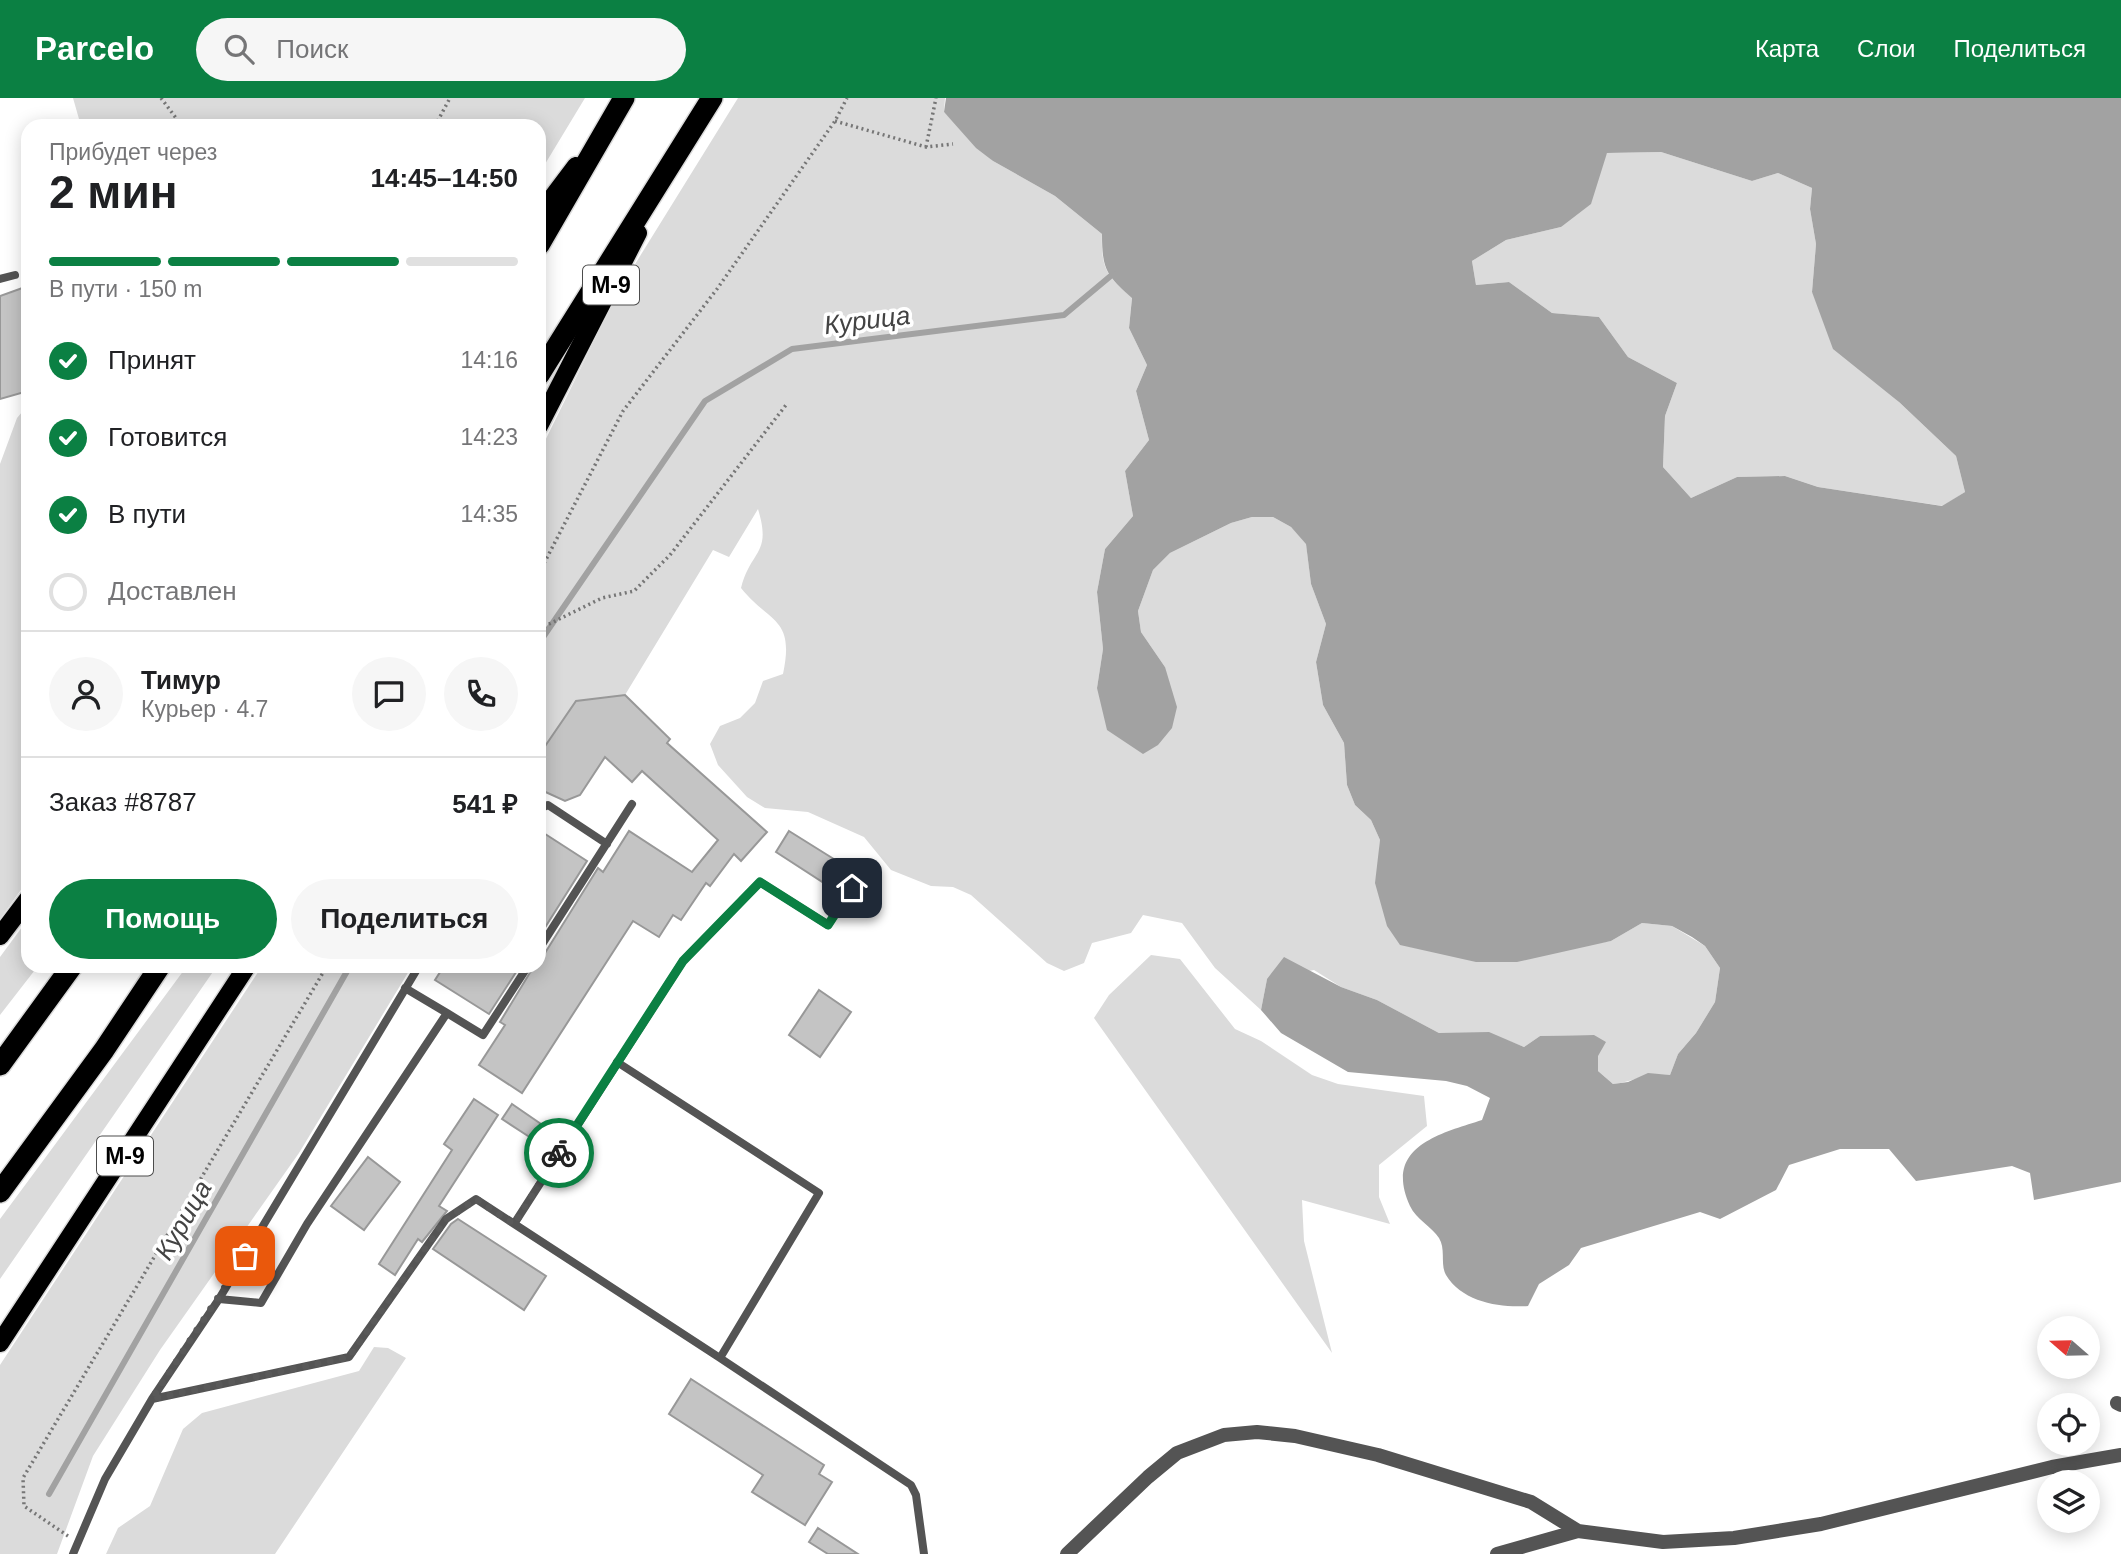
<!DOCTYPE html>
<html lang="ru">
<meta charset="utf-8">
<style>
:root{--surface:#fff;--page:#f6f6f6;--text:#202124;--muted:#757577;--line:#e0e0e0;--accent:#0b8043}
body{margin:0;font-family:Helvetica,sans-serif;background:var(--page);color:var(--text);height:100vh;display:flex;flex-direction:column;font-size:26px;white-space:nowrap}
*{box-sizing:border-box;margin:0}
p{font-size:23px;color:var(--muted)}
.icon{flex:none;width:38px;height:38px;fill:none;stroke:currentColor;stroke-width:2;stroke-linecap:round;stroke-linejoin:round}
.map{position:relative;flex:1;overflow:hidden}
.sheet{position:absolute;left:21px;top:21px;width:525px;height:854px;display:flex;flex-direction:column;background:var(--surface);border-radius:21px;box-shadow:0 4px 18px #0003}
.sheet>*{flex:none}
.needle{width:46px;rotate:290deg}
.fabs{position:absolute;left:2037px;top:1218px;display:grid;gap:14px}
.fabs a{display:grid;place-items:center;width:63px;height:63px;border-radius:50%;background:var(--surface);box-shadow:0 4px 18px #0003;font-size:35px}
.pin{position:absolute;display:grid;place-items:center;width:60px;height:60px;color:#fff;margin:-30px;border-radius:14px;box-shadow:0 4px 10px #0006}
.courier{position:absolute;display:grid;place-items:center;width:70px;height:70px;margin:-35px;border:5px solid #0b8043;border-radius:50%;background:#fff;color:#222;box-shadow:0 2px 9px #0007}
.headline em{font-style:normal;font-weight:700}
.headline div{display:flex;flex-direction:column-reverse}
.headline{display:flex;align-items:center;justify-content:space-between;height:119px;padding:0 28px}
h1{font-size:46px;font-weight:700;line-height:52px}
.bar{display:grid;grid-template-columns:repeat(4,1fr);gap:10px 7px;align-content:center;height:84px;padding:0 28px}
.bar i{height:9px;border-radius:5px;background:var(--line)}
.bar .selected{background:var(--accent)}
.bar p{grid-column:span 4}
.line{display:flex;align-items:center;gap:18px;padding:0 28px;border-top:2px solid var(--line)}
.line div{flex:1}
.round{display:grid;place-items:center;flex:none;width:74px;height:74px;border-radius:37px;background:var(--page)}
ol{padding:0 28px;list-style:none}
li{display:flex;align-items:center;gap:21px;height:77px}
li p{margin-inline-start:auto}
li .icon{padding:7px;border-radius:50%;background:var(--accent);color:#fff;stroke-width:4}
li:last-child{color:var(--muted)}
li i{width:38px;height:38px;border:4px solid var(--line);border-radius:50%}
.cta{display:flex;gap:14px;margin-top:auto;padding:14px 28px}
.cta a{flex:1;height:80px;border-radius:42px;background:var(--accent);color:#fff;font-size:28px;font-weight:700;line-height:80px;text-align:center}
.cta a+a{background:var(--page);color:var(--text)}
header{display:flex;align-items:center;gap:42px;box-sizing:border-box;height:98px;padding:0 35px;background:var(--accent);color:#fff}
header strong{font-size:33px}
nav{display:flex;gap:38px;margin-inline-start:auto;font-size:24px}
.search{width:490px;height:63px;background:var(--page);display:flex;align-items:center;gap:18px;box-sizing:border-box;padding:0 24px;border-radius:38px;color:var(--muted);font-size:26px}
.map>svg:first-child{display:block}
.green{fill:#dbdbdb}
.water{fill:#a2a2a2;fill-rule:evenodd}
.lines{fill:none;stroke-linecap:round;stroke-linejoin:round}
.stream{stroke:#a2a2a2;stroke-width:6}
.building{fill:#c4c4c4;stroke:#989898;stroke-width:2}
.primary-casing{stroke:#dbdbdb;stroke-width:21}
.motorway-casing{stroke:#dbdbdb;stroke-width:24}
.path{stroke:#767676;stroke-width:3.5;stroke-dasharray:2 3.5;stroke-linecap:butt}
.service{stroke:#545454;stroke-width:8}
.minor{stroke:#545454;stroke-width:14}
.primary{stroke:#000;stroke-width:18}
.motorway{stroke:#000;stroke-width:21}
.done{stroke:#595959;stroke-width:7;stroke-dasharray:0 12.6}
.route{stroke:#0b8043;stroke-width:9}
.labels{text-anchor:middle;stroke-width:7;stroke-linejoin:round;paint-order:stroke}
.shield{fill:#fff;stroke:#4c4c4c;stroke-width:2}
.shield-label{font-size:23px;font-weight:bold;fill:#000}
.water-label{font-size:26px;font-style:italic;fill:#434343;stroke:#fff}
</style>
<header>
<strong>Parcelo</strong>
<div class="search"><svg class="icon" aria-label="search" viewBox="0 0 24 24"><circle cx="10" cy="10" r="6"/><path d="M15 15l6 6"/></svg>Поиск</div>
<nav><a>Карта</a><a>Слои</a><a>Поделиться</a></nav>
</header>
<div class="map">
<svg width="2121" height="1456" viewBox="0 0 2121 1456">
<rect width="100%" height="100%" fill="#fff"/>
<path class="green" d="M 73,0 L 585,0 L 539,76 L 539,28 L 81,28 Z
M 738,0 L 945,0 L 944,14 L 993,63 L 1055,98 L 1102,136 C 1101,170 1106,178 1132,199 L 1129,230 L 1147,267 L 1136,293 L 1149,342 L 1125,373 L 1133,418 L 1105,451 L 1097,494 L 1103,551 L 1097,590 L 1165,569 L 1141,534 L 1138,513 L 1153,472 L 1170,455 L 1231,425 L 1252,419 L 1273,419 L 1291,429 L 1306,445 L 1311,486 L 1326,526 L 1316,564 L 1323,607 L 1344,645 L 1347,687 L 1355,707 L 1371,722 L 1380,742 L 1379,763 L 1580,848 L 1611,843 L 1642,825 L 1672,828 L 1705,848 L 1720,870 L 1715,904 L 1696,935 L 1678,956 L 1670,977 C 1642,974 1638,983 1613,986 L 1598,973 L 1594,937 L 1540,938 L 1524,949 L 1489,935 L 1439,935 L 1377,902 L 1341,889 L 1314,872 L 1267,881 L 1261,912 L 1215,870 L 1182,825 L 1143,817 L 1131,835 L 1092,845 L 1084,865 L 1064,873 L 1047,865 L 971,797 L 953,789 L 931,788 L 891,772 L 864,739 L 808,714 L 765,710 L 747,699 L 718,667 L 710,646 L 720,628 L 740,620 L 755,605 L 763,583 L 783,576 C 795,519 770,526 741,490 C 751,451 772,457 758,411 L 729,459 L 713,452 L 625,597 L 576,603 L 539,657 L 539,355 L 619,192 Z
M 1661,54 L 1752,83 L 1778,75 L 1812,90 L 1810,111 L 1816,146 L 1812,194 L 1899,304 L 1956,358 L 1965,394 L 1943,408 L 1818,389 L 1785,378 L 1737,379 L 1691,400 L 1663,369 L 1665,318 L 1677,285 L 1628,259 L 1599,219 L 1552,215 L 1509,184 L 1476,187 L 1472,163 L 1506,142 L 1561,129 L 1607,55 Z
M 28,307 L 28,782 L 0,821 L 0,366 L 17,320 Z
M 28,821 L 28,868 L 38,868 L 0,917 L 0,859 Z
M 1151,857 L 1180,861 L 1235,931 L 1261,943 L 1312,977 L 1338,986 L 1424,998 L 1427,1028 L 1379,1067 L 1379,1099 L 1390,1126 L 1302,1102 L 1304,1143 L 1332,1255 L 1094,920 L 1109,897 Z
M 187,868 L 217,868 L 0,1181 L 0,1121 Z
M 262,868 L 412,868 L 299,1055 L 160,1252 L 93,1358 L 57,1456 L 0,1456 L 0,1267 Z
M 374,1249 L 388,1250 L 406,1260 L 275,1456 L 106,1456 L 118,1430 L 150,1408 L 183,1331 L 202,1315 L 359,1273 Z"/>
<path class="water" d="M 946,0 L 2121,0 L 2121,1084 L 2034,1102 L 2030,1075 L 2012,1068 L 1916,1083 L 1889,1051 L 1840,1051 L 1789,1067 L 1776,1092 L 1720,1121 L 1700,1114 L 1581,1150 L 1569,1167 L 1539,1186 L 1528,1208 C 1500,1210 1462,1204 1446,1177 C 1440,1167 1446,1151 1439,1140 C 1432,1129 1416,1121 1410,1108 C 1383,1049 1439,1036 1482,1022 L 1490,1000 L 1467,988 L 1446,983 L 1348,974 L 1281,935 L 1261,912 L 1267,881 L 1284,859 L 1341,889 L 1377,902 L 1439,935 L 1489,934 L 1524,949 L 1540,938 L 1594,937 L 1606,944 L 1598,958 L 1598,973 L 1613,986 L 1628,984 L 1648,975 L 1670,977 L 1678,956 L 1696,935 L 1715,904 L 1720,870 L 1705,848 L 1692,839 L 1672,828 L 1642,825 L 1611,843 L 1517,864 L 1476,864 L 1400,847 L 1387,828 L 1375,785 L 1380,742 L 1371,722 L 1355,707 L 1347,687 L 1344,645 L 1323,607 L 1316,564 L 1326,526 L 1311,486 L 1306,446 L 1291,429 L 1273,419 L 1252,419 L 1231,425 L 1170,455 L 1153,472 L 1138,513 L 1141,534 L 1165,569 L 1177,609 L 1172,630 L 1158,647 L 1143,656 L 1107,632 L 1097,590 L 1103,551 L 1097,494 L 1105,451 L 1133,418 L 1125,373 L 1149,342 L 1136,293 L 1147,267 L 1129,230 L 1132,200 C 1106,177 1102,171 1102,136 L 1055,98 L 993,63 L 976,50 L 944,14 ZM 1661,54 L 1752,83 L 1778,75 L 1812,90 L 1810,111 L 1816,146 L 1812,194 L 1833,251 L 1899,304 L 1956,358 L 1965,394 L 1942,408 L 1818,389 L 1785,378 L 1737,379 L 1691,400 L 1663,369 L 1665,318 L 1677,285 L 1628,259 L 1599,219 L 1552,215 L 1509,184 L 1476,187 L 1472,163 L 1506,142 L 1561,129 L 1591,106 L 1607,55 Z"/>
<g class="lines">
<path class="stream" d="M 539,545 L 705,303 L 792,251 L 1064,217 L 1113,176
M 49,1396 L 350,868"/>
</g>
<path class="building" d="M 28,188 L 28,293 L 0,301 L 0,198 Z
M 625,597 L 670,641 L 667,645 L 767,734 L 741,763 L 734,756 L 710,788 L 706,785 L 681,822 L 673,817 L 659,839 L 633,823 L 522,995 L 479,967 L 505,927 L 500,924 L 534,868 L 539,868 L 539,857 L 545,855 L 598,770 L 603,774 L 629,733 L 692,774 L 718,742 L 642,673 L 632,684 L 605,659 L 580,697 L 565,703 L 539,691 L 539,657 L 576,603 Z
M 539,732 L 587,763 L 539,839 Z
M 789,733 L 837,763 L 824,785 L 776,754 Z
M 444,868 L 520,868 L 489,916 L 435,882 Z
M 819,892 L 851,914 L 820,959 L 789,937 Z
M 474,1001 L 498,1017 L 439,1108 L 447,1113 L 422,1144 L 418,1141 L 395,1177 L 379,1166 L 452,1052 L 444,1046 Z
M 512,1006 L 541,1026 L 531,1040 L 502,1021 Z
M 368,1059 L 400,1084 L 364,1132 L 331,1108 Z
M 458,1121 L 546,1178 L 524,1212 L 433,1151 L 451,1126 Z
M 691,1281 L 824,1367 L 819,1376 L 832,1384 L 805,1427 L 752,1394 L 763,1377 L 669,1316 Z
M 818,1430 L 858,1456 L 828,1456 L 809,1444 Z"/>
<g class="lines">
<defs>
<path id="primary" d="M 539,117 L 576,68
M 539,328 L 638,135
M 0,838 L 28,801
M 0,1245 L 247,868"/>
<path id="motorway" d="M 539,147 L 624,0
M 539,277 L 712,0
M 0,967 L 72,868
M 0,1094 L 104,952 L 160,868"/>
</defs>
<use href="#primary" class="primary-casing"/>
<use href="#motorway" class="motorway-casing"/>
<path class="path" d="M 161,0 L 182,28
M 835,23 L 926,49 L 953,46
M 435,28 L 450,0
M 926,49 L 936,0
M 539,475 L 623,313 L 717,191 L 835,23 L 847,0
M 539,531 L 602,500 L 634,493 L 670,457 L 786,307
M 68,1438 L 24,1408 L 23,1380 L 327,868"/>
<path class="service" d="M 0,181 L 15,177
M 539,711 L 548,707 L 607,746
M 539,851 L 632,706
M 419,868 L 219,1201 L 261,1205 L 307,1126 L 447,915 L 483,937 L 528,868
M 405,890 L 447,915
M 617,964 L 819,1095 L 720,1260 L 911,1387 L 916,1397 L 924,1456
M 514,1126 L 683,863 L 760,784 L 828,827 L 852,790
M 152,1301 L 219,1201
M 73,1456 L 105,1381 L 152,1301 L 349,1259 L 446,1121 L 476,1101 L 720,1260"/>
<path class="minor" d="M 2117,1305 L 2121,1307
M 1067,1456 L 1148,1379 L 1177,1355 L 1224,1337 L 1257,1334 L 1295,1338 L 1378,1357 L 1531,1404 L 1578,1433 L 1663,1444 L 1734,1440 L 1821,1426 L 2052,1369 L 2121,1357
M 1497,1456 L 1578,1433"/>
<use href="#primary" class="primary"/>
<use href="#motorway" class="motorway"/>
</g>
<g class="lines">
<path class="done" d="M 245,1158 L 152,1301 L 349,1259 L 446,1121 L 476,1101 L 514,1126 L 559,1055"/>
<path class="route" d="M 559,1055 L 683,863 L 760,784 L 828,827 L 852,790"/>
</g>
<g class="labels">
<g class="shield">
<rect x="583" y="167.5" width="56" height="39" rx="5"/>
<rect x="97" y="1038.5" width="56" height="39" rx="5"/>
</g>
<g class="shield-label">
<text x="611" y="195">М-9</text>
<text x="125" y="1066">М-9</text>
</g>
<g class="water-label">
<text transform="translate(867 222) rotate(-7)" y="9">Курица</text>
<text transform="translate(183 1122) rotate(-60)" y="9">Курица</text>
</g>
</g>
</svg>
<div class="fabs">
<a><svg class="needle" viewBox="-14 -14 28 28"><path d="M0-13l5 13h-10z" fill="#e53935"/><path d="M0 13l5-13h-10z" fill="#757577"/></svg></a>
<a><svg class="icon" aria-label="locate" viewBox="0 0 24 24"><circle cx="12" cy="12" r="6"/><path d="M12 2v4M12 18v4M2 12h4M18 12h4"/></svg></a>
<a><svg class="icon" aria-label="layers" viewBox="0 0 24 24"><path d="M12 4l9 5-9 5-9-5zM3 14l9 5 9-5"/></svg></a>
</div>
<div class="pin" style="left:245px;top:1158px;background:#ea580c"><svg class="icon" aria-label="bag" viewBox="0 0 24 24"><path d="M5 8h14l-1 12H6zM9 8a3 3 0 0 1 6 0"/></svg></div>
<div class="pin" style="left:852px;top:790px;background:#1f2937"><svg class="icon" aria-label="home" viewBox="0 0 24 24"><path d="M3 11l9-7 9 7M6 9v11h12V9"/></svg></div>
<div class="courier" style="left:559px;top:1055px"><svg class="icon" aria-label="bike" viewBox="0 0 24 24"><circle cx="6" cy="16" r="4"/><circle cx="18" cy="16" r="4"/><path d="M6 16l4-8h5l3 8M10 8l3 8H6M13 5h3"/></svg></div>
<section class="sheet">
<div class="headline"><div><h1>2 мин</h1><p>Прибудет через</p></div><em>14:45–14:50</em></div>
<div class="bar"><i class="selected"></i><i class="selected"></i><i class="selected"></i><i></i><p>В пути · 150 m</p></div>
<ol>
<li><svg class="icon" aria-label="check" viewBox="0 0 24 24"><path d="M5 12l5 5 9-10"/></svg>Принят<p>14:16</p></li>
<li><svg class="icon" aria-label="check" viewBox="0 0 24 24"><path d="M5 12l5 5 9-10"/></svg>Готовится<p>14:23</p></li>
<li><svg class="icon" aria-label="check" viewBox="0 0 24 24"><path d="M5 12l5 5 9-10"/></svg>В пути<p>14:35</p></li>
<li><i></i>Доставлен</li>
</ol>
<div class="line" style="height:126px"><a class="round"><svg class="icon" aria-label="person" viewBox="0 0 24 24"><circle cx="12" cy="8" r="4"/><path d="M4 21q1-7 8-7t8 7"/></svg></a><div><b>Тимур</b><p>Курьер · 4.7</p></div><a class="round"><svg class="icon" aria-label="chat" viewBox="0 0 24 24"><path d="M4 5h16v11H9l-5 4z"/></svg></a><a class="round"><svg class="icon" aria-label="phone" viewBox="0 0 24 24"><path d="M5 4h4l2 5-3 2q2 4 5 5l2-3 5 2v4C11 20 4 13 5 4z"/></svg></a></div>
<div class="line" style="height:91px"><div>Заказ #8787</div><b>541 ₽</b></div>
<div class="cta"><a>Помощь</a><a>Поделиться</a></div>
</section>
</div>
